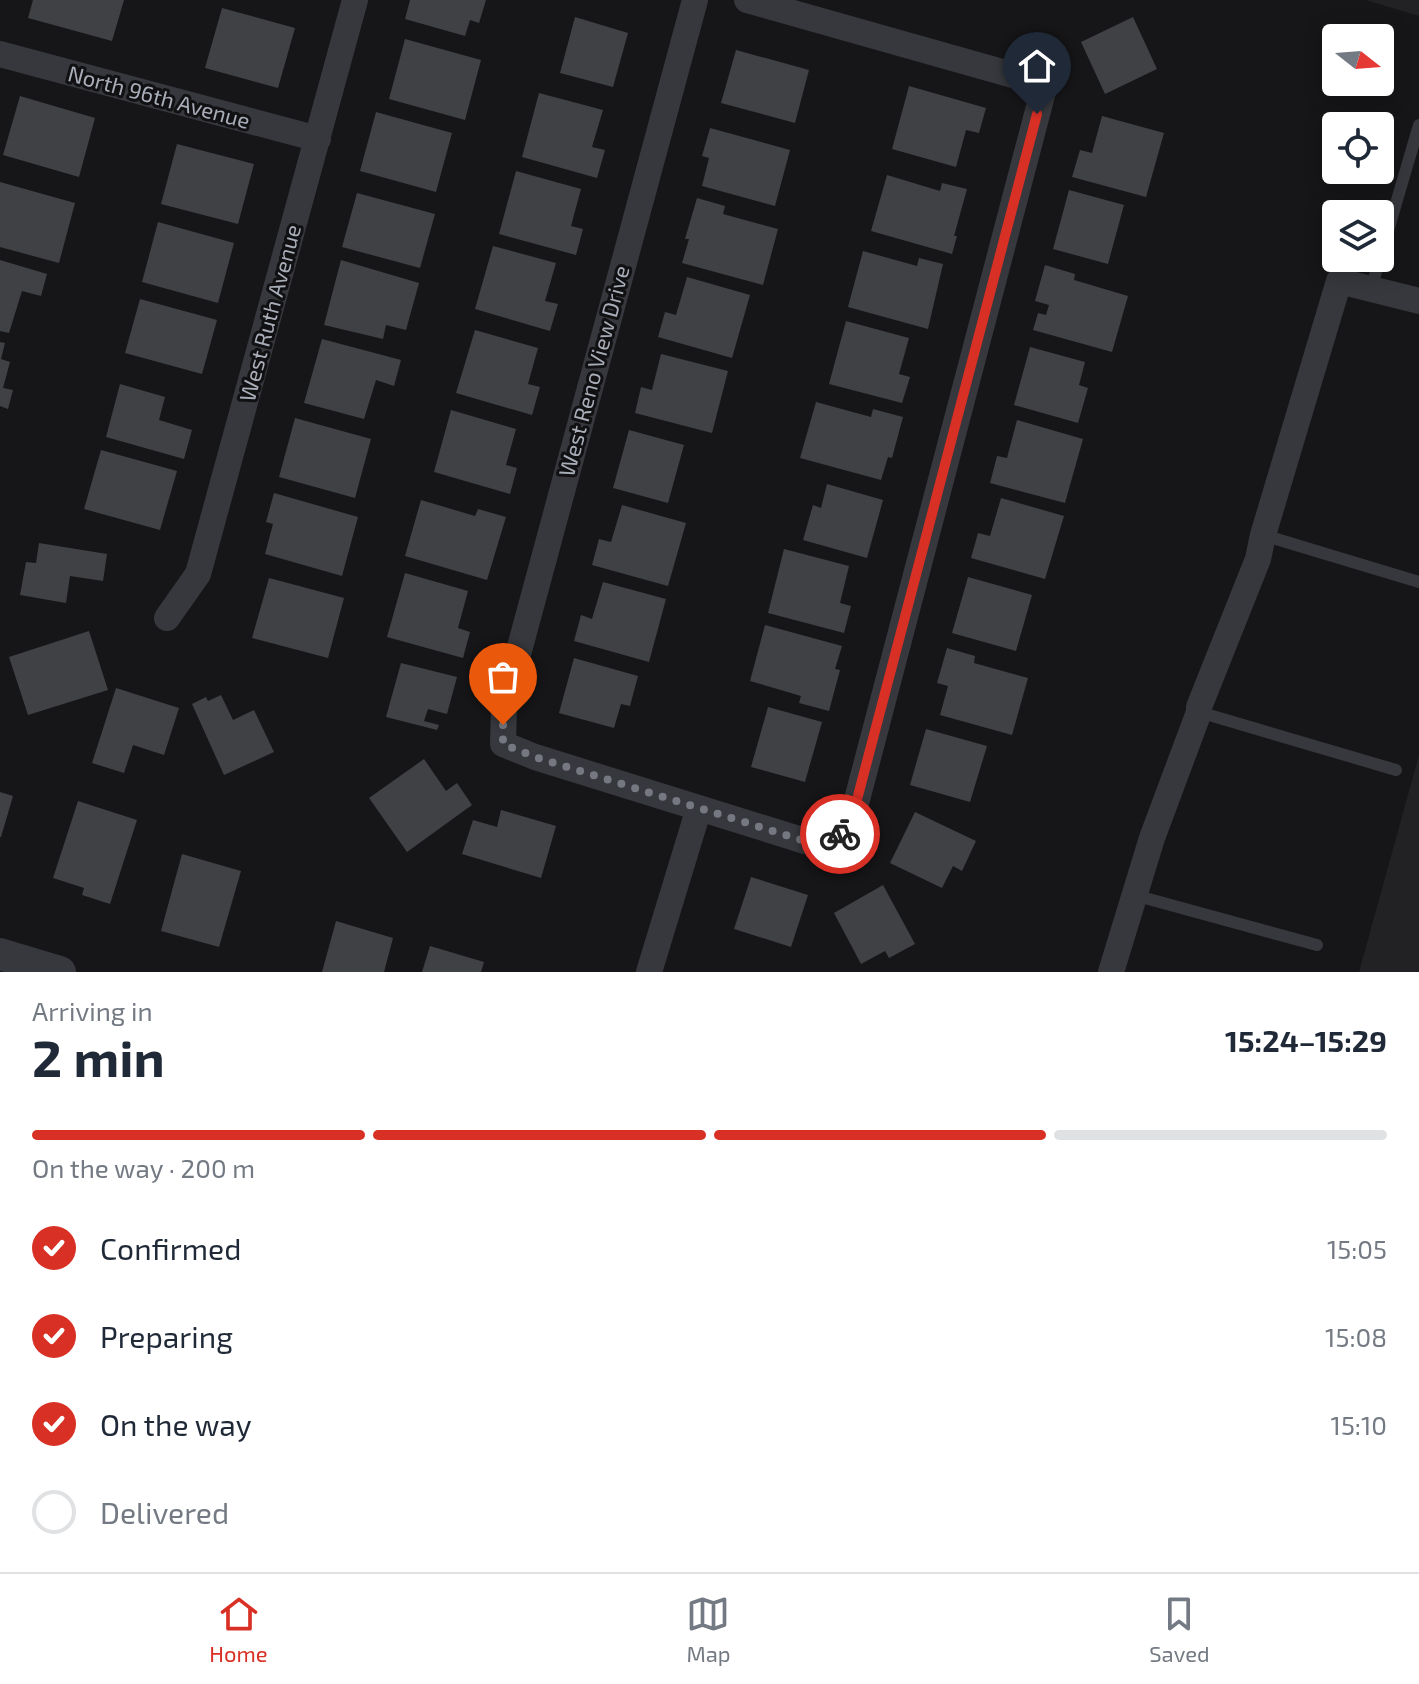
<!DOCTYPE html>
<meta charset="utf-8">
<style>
:root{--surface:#fff;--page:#f2f2f3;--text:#1f2937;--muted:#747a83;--line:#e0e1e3;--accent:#d93025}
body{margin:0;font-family:"Exo 2",sans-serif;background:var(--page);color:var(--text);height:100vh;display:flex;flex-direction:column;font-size:30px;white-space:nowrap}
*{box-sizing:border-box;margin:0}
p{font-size:26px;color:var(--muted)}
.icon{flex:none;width:44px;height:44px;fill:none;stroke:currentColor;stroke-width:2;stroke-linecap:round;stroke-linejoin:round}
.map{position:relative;height:972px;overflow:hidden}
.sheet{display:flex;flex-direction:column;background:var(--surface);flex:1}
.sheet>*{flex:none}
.needle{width:52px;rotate:107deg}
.buttons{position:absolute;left:1322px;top:24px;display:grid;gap:16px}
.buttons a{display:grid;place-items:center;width:72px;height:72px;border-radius:8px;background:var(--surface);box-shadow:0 4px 20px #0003;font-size:40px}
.pin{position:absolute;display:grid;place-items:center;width:68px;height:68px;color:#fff;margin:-82px -34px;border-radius:50% 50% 50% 0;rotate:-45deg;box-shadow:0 0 8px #0007}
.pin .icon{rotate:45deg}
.courier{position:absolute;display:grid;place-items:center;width:80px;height:80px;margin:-40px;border:6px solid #d93025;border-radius:50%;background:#fff;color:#222;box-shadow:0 2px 10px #0007}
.head em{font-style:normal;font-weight:700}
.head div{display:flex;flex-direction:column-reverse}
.head{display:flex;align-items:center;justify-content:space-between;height:136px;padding:0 32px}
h1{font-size:52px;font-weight:700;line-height:60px}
.bar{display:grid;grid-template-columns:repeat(4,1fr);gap:12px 8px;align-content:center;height:96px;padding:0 32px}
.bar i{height:10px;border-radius:6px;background:var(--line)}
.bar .active{background:var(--accent)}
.bar p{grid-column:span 4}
ol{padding:0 32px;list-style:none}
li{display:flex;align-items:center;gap:24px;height:88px}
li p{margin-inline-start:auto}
li .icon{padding:8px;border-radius:50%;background:var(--accent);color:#fff;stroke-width:4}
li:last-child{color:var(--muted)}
li i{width:44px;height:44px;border:4px solid var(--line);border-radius:50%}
.dock{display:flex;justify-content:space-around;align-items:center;height:112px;border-top:2px solid var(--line);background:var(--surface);font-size:22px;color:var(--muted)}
.dock a{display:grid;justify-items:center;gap:4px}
.dock .active{color:var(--accent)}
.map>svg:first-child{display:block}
.built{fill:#222225}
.building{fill:#404145}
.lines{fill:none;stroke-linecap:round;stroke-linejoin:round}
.service{stroke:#37383d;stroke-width:12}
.minor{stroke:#37383d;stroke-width:26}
.tertiary{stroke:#37383d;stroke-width:32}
.done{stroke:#757880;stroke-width:8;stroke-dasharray:0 14.4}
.route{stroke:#d93025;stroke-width:10}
.labels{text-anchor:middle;stroke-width:6;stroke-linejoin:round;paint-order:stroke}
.street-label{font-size:22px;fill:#a8adb8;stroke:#111113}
</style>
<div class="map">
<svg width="1419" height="972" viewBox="0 0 1419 972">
<rect width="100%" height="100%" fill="#161618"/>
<path class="built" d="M 1366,0 L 1419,0 L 1419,16 Z
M 1419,755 L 1419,972 L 1359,972 Z"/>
<path class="building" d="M 33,0 L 124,0 L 112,41 L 28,18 Z
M 410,0 L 486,0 L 479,23 L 470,20 L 465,36 L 405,19 Z
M 222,8 L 295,28 L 278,88 L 205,68 Z
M 575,17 L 628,33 L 613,87 L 560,73 Z
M 1133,17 L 1157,69 L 1105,94 L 1081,42 Z
M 405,39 L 481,60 L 465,120 L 389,99 Z
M 736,50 L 809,70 L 795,123 L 721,103 Z
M 909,86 L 986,108 L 979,133 L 966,130 L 956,167 L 892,149 Z
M 539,93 L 603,110 L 592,147 L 605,150 L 597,178 L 522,157 Z
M 20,96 L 95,118 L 79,177 L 3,155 Z
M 376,112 L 452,133 L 436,192 L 360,171 Z
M 1102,116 L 1164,133 L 1146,197 L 1072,177 L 1080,150 L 1092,153 Z
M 710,128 L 790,150 L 775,206 L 702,186 L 709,158 L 702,156 Z
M 177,144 L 254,164 L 238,224 L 161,204 Z
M 516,171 L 581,189 L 571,226 L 583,229 L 576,255 L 499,234 Z
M 887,175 L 940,191 L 942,183 L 967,189 L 954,236 L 957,236 L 952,254 L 871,231 Z
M 0,182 L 75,203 L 59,263 L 0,247 Z
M 1069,190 L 1124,205 L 1108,264 L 1053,249 Z
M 357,193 L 435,214 L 420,268 L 342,247 Z
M 697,198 L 725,206 L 723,214 L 778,229 L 763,285 L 682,263 L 689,239 L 685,239 Z
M 158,222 L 234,243 L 218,303 L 142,282 Z
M 493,246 L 556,263 L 545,301 L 558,304 L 550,331 L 475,309 Z
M 863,251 L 917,266 L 919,258 L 943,264 L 928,329 L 848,307 Z
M 0,260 L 47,274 L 41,296 L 22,291 L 9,333 L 0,331 Z
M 341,260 L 419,283 L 406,330 L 386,325 L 383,339 L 324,325 Z
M 1045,265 L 1075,274 L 1074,280 L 1128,296 L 1112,352 L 1033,330 L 1038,313 L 1046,315 L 1049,305 L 1035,301 Z
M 687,277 L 750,295 L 732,358 L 658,337 L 665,312 L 676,315 Z
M 140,299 L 217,320 L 202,374 L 125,353 Z
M 846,321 L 909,338 L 899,374 L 910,377 L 902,403 L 829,384 Z
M 475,330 L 538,348 L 528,384 L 540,387 L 532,415 L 456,393 Z
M 322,339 L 401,360 L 394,386 L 376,380 L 364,419 L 304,403 Z
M 0,342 L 5,343 L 1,359 L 10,362 L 3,388 L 13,390 L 8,409 L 0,406 Z
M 1030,347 L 1085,362 L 1079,385 L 1088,388 L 1078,423 L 1014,405 Z
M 661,354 L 728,371 L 712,433 L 635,413 L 641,387 L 652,390 Z
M 120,384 L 165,397 L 159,420 L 192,430 L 184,459 L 106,437 Z
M 816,402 L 871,417 L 873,409 L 903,417 L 892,458 L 888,457 L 881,480 L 800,458 Z
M 451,410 L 516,429 L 506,465 L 517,468 L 510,494 L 434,472 Z
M 295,418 L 371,439 L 355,498 L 279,477 Z
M 1017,420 L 1083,439 L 1065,503 L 990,483 L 997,456 L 1007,458 Z
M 629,430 L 684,445 L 668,503 L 613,488 Z
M 101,450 L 177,471 L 160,530 L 84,509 Z
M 827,484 L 883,500 L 867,558 L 803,540 L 813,505 L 821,508 Z
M 274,493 L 358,517 L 342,576 L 265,554 L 273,524 L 266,522 Z
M 1001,498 L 1064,516 L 1045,579 L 971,558 L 978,533 L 990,536 Z
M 421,500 L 475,516 L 478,509 L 506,517 L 487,580 L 405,556 Z
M 622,505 L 686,523 L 668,586 L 592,565 L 599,539 L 611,542 Z
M 39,543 L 107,554 L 103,581 L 70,576 L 66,603 L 20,595 L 26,562 L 36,563 Z
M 784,549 L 849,566 L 840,603 L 851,606 L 844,633 L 768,613 Z
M 405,573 L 468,591 L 458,628 L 470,632 L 463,658 L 387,637 Z
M 968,577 L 1032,595 L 1016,651 L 952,633 Z
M 269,578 L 344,598 L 328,658 L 252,638 Z
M 603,582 L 666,599 L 649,662 L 574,641 L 581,615 L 592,619 Z
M 765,625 L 842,646 L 835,669 L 840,670 L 829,711 L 799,703 L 801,696 L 750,681 Z
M 89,631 L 108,690 L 28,715 L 9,657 Z
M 947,648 L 975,656 L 974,663 L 1028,678 L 1012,735 L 940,715 L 948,686 L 937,683 Z
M 574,658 L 638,676 L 630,706 L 621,704 L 614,728 L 559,713 Z
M 401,663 L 457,677 L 447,714 L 428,709 L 424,721 L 439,725 L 437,730 L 386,717 Z
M 116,688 L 179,708 L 164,755 L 133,745 L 124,773 L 92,763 Z
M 221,695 L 233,720 L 254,710 L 274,752 L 224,775 L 192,704 L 206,697 L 208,701 Z
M 768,707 L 822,722 L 805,782 L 751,767 Z
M 926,729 L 987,746 L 970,802 L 910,785 Z
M 424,759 L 446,791 L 457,783 L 472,805 L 407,852 L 369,798 Z
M 0,792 L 13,796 L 1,837 L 0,837 Z
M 78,801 L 137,820 L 110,904 L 82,895 L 84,888 L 53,878 Z
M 501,810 L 556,826 L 541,878 L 462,854 L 473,820 L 497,827 Z
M 915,812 L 976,841 L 962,871 L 953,866 L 942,888 L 890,863 Z
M 182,854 L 241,871 L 219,947 L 161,931 Z
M 751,877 L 808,895 L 791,947 L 734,929 Z
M 883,885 L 915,944 L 889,958 L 885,951 L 861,964 L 834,913 Z
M 336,921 L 393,938 L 384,972 L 322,972 Z
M 430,946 L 484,962 L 481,972 L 422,972 Z"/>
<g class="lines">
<path class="service" d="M 1371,289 L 1419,125
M 1263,535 L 1419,582
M 1199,712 L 1396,770
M 1134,895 L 1317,945"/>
<path class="minor" d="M 695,0 L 504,706 L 503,744 L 535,757 L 805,841 L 837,839 L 854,811 L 1045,84 L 747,0
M 0,54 L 318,139
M 167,618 L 198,574 L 355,0
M 649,972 L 699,808
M 1111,972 L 1152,838 L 1199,712 L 1199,707 L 1258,559 L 1263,535 L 1339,281 L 1419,301"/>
<path class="tertiary" d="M 0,954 L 60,972"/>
</g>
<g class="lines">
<path class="done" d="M 503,725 L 503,744 L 535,757 L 805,841 L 837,839 L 840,834"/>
<path class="route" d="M 840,834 L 854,811 L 1037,114"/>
</g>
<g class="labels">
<g class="street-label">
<text transform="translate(159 97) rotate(15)" y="8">North 96th Avenue</text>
<text transform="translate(270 313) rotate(-75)" y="8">West Ruth Avenue</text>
<text transform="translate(594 371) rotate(-75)" y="8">West Reno View Drive</text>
</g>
</g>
</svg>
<div class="buttons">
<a><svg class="needle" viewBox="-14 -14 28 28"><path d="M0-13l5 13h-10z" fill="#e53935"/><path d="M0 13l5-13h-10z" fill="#747a83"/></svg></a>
<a><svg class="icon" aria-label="locate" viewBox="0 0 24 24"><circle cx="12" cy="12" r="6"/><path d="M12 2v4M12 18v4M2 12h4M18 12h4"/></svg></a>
<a><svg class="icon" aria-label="layers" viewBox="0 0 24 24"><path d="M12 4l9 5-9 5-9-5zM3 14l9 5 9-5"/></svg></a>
</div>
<div class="pin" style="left:503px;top:725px;background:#ea580c"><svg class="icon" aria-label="bag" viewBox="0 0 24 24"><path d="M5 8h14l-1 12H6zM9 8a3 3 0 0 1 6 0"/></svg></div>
<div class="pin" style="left:1037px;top:114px;background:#1f2937"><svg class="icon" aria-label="home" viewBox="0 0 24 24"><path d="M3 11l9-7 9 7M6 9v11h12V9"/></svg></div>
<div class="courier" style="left:840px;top:834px"><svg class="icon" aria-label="bike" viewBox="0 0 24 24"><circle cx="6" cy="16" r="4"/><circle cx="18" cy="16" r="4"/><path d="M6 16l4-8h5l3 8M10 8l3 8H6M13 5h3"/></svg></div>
</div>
<section class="sheet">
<div class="head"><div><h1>2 min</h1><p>Arriving in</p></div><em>15:24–15:29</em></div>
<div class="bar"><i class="active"></i><i class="active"></i><i class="active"></i><i></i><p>On the way · 200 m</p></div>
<ol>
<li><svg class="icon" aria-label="check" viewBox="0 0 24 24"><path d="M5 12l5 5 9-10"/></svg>Confirmed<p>15:05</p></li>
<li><svg class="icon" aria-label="check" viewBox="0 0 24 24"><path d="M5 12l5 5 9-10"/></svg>Preparing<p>15:08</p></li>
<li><svg class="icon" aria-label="check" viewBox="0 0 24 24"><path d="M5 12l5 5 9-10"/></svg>On the way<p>15:10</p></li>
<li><i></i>Delivered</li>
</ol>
</section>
<nav class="dock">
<a class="active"><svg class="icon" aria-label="home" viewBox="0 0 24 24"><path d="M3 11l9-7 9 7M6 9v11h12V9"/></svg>Home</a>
<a><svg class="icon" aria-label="map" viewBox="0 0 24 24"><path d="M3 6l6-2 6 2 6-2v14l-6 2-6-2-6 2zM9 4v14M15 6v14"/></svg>Map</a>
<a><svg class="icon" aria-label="saved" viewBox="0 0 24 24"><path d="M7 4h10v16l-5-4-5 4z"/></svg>Saved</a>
</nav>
